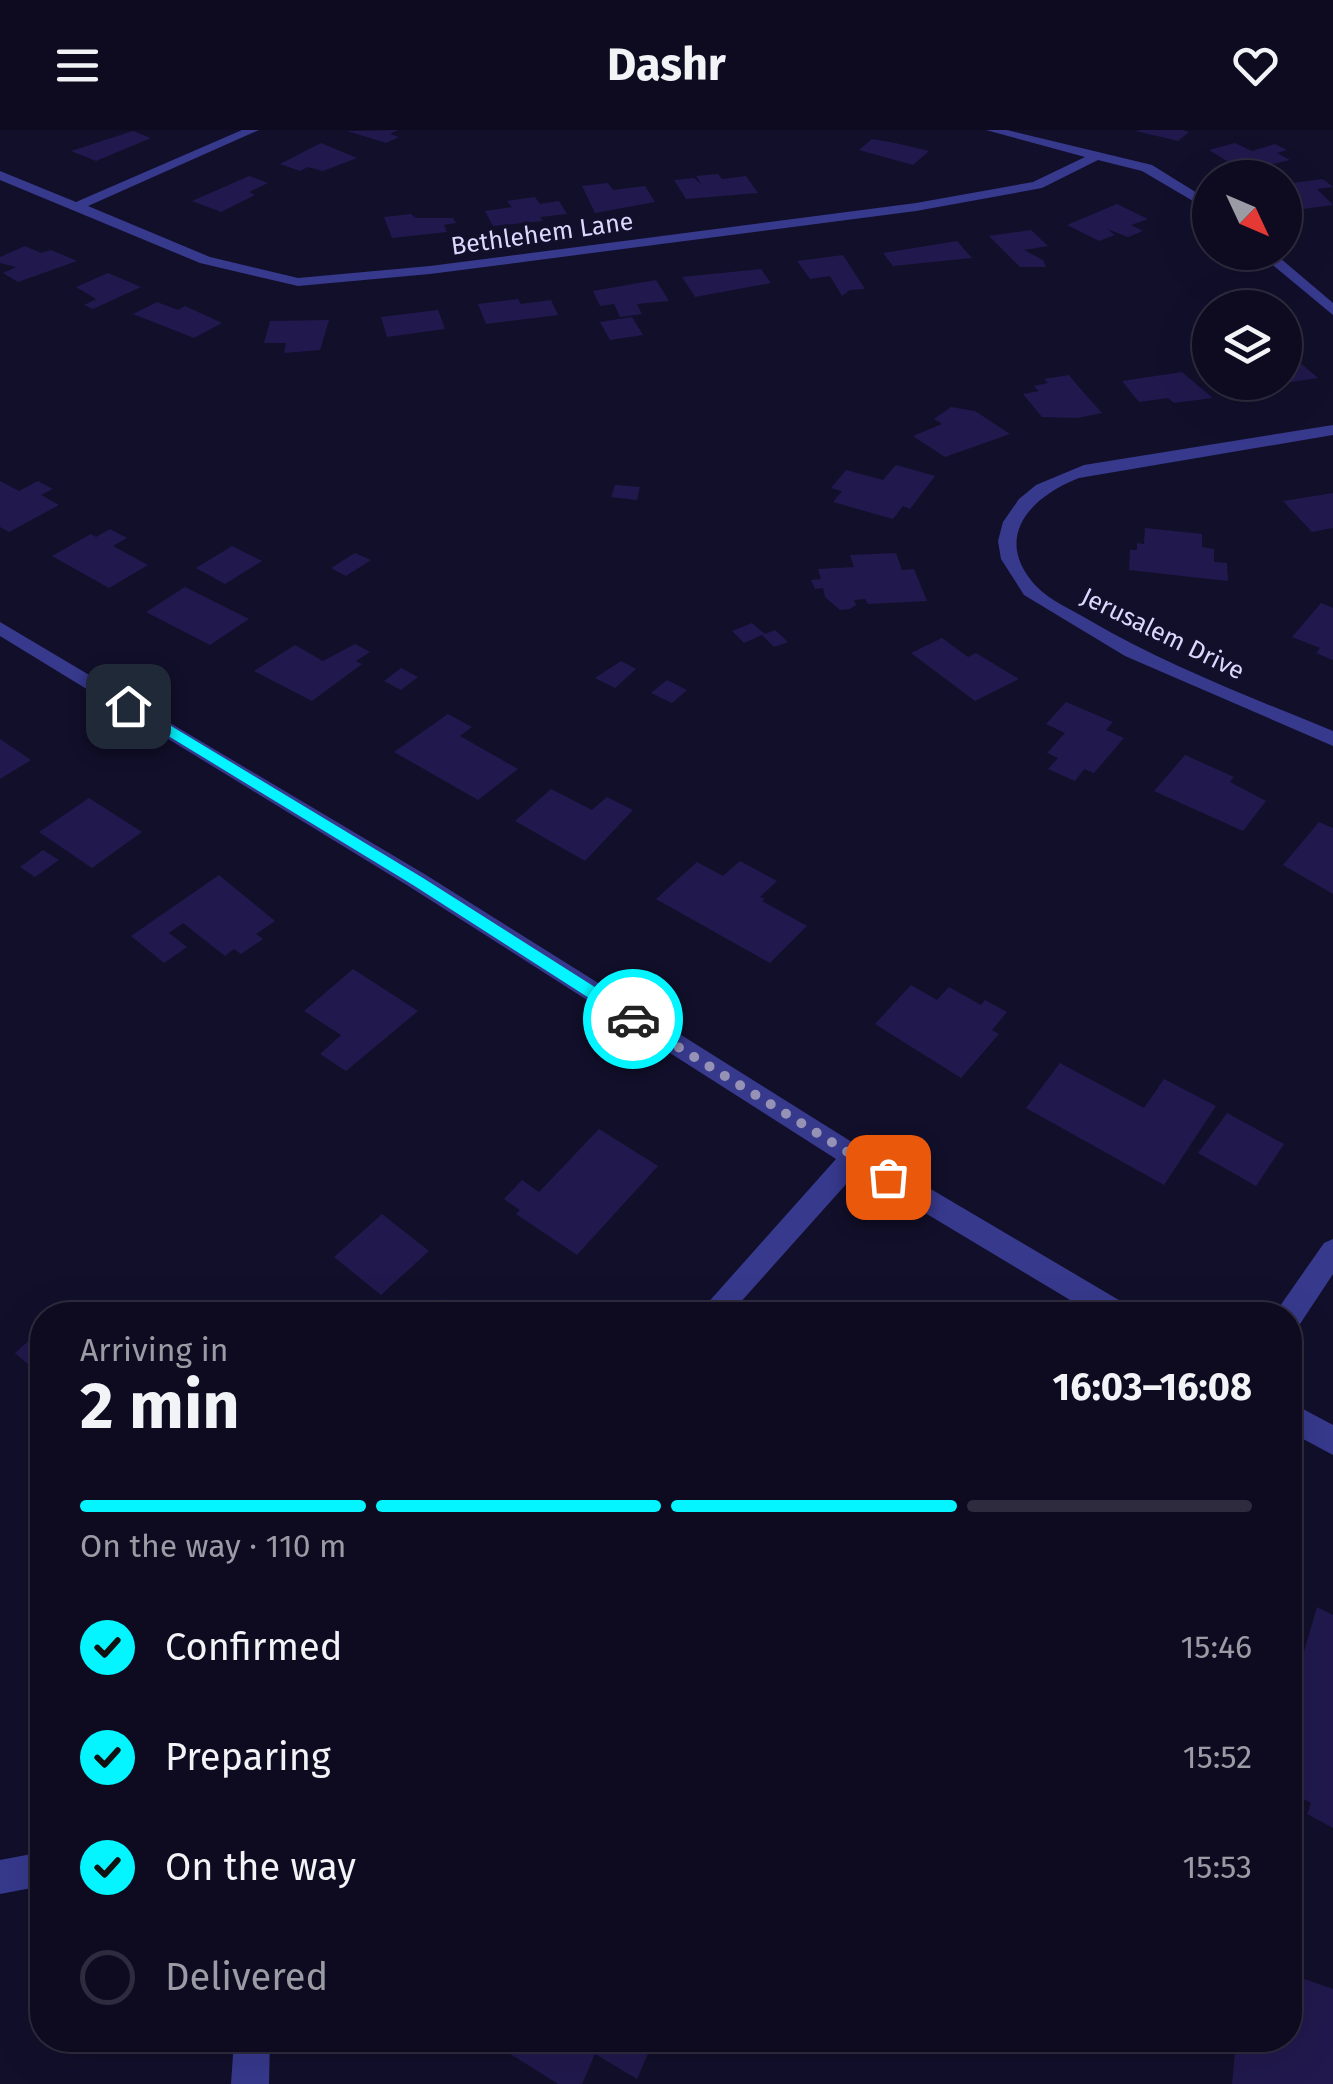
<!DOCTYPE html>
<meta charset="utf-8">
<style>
:root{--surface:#0e0b20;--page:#171429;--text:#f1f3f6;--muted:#9b9ba5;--line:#2e2b3e;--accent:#04f5ff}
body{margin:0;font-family:"Fira Sans",sans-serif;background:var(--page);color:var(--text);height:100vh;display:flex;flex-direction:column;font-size:38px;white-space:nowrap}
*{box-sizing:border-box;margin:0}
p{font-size:32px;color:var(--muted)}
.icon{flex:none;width:55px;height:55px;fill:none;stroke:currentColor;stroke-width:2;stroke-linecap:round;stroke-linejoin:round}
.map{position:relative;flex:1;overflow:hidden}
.side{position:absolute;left:30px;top:1172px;width:1272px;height:750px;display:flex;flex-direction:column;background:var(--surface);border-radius:40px;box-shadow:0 10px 40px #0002,0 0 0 2px var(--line)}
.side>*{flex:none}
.needle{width:65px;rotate:134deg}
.buttons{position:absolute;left:1192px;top:30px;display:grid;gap:20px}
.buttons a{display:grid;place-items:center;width:110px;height:110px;border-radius:50%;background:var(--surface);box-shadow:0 10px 40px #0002,0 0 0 2px var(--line);font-size:50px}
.pin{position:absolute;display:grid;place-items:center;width:85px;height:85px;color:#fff;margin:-42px;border-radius:20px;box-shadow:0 5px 15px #0006}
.courier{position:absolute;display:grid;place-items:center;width:100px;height:100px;margin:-50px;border:8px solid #04f5ff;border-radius:50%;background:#fff;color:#222;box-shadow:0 2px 12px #0007}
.overview em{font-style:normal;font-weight:700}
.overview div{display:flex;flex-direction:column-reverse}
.overview{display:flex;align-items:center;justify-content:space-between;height:170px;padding:0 50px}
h1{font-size:65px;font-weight:700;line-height:75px}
.bar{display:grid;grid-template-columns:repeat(4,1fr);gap:15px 10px;align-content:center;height:120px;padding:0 50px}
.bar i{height:12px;border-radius:8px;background:var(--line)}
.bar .active{background:var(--accent)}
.bar p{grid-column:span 4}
ol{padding:0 50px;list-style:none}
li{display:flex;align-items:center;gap:30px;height:110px}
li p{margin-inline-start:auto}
li .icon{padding:10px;border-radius:50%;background:var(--accent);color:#111;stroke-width:4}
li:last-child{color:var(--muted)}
li i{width:55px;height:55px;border:5px solid var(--line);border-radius:50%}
header{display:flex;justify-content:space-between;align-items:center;height:130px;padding:0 50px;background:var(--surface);font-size:45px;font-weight:700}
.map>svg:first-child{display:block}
.building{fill:#21194d}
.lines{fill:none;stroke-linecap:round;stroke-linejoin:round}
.street{fill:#37398d;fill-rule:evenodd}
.route{fill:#04f5ff}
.done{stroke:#9592b5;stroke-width:10;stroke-dasharray:0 18}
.labels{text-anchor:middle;stroke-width:8;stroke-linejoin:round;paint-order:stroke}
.far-street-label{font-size:25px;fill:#dbd8ff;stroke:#120f2b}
</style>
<header><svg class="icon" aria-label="menu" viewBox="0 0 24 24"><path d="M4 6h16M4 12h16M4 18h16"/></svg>Dashr<svg class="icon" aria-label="heart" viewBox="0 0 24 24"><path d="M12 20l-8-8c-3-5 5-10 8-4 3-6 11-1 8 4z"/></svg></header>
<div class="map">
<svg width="1333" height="1954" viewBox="0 0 1333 1954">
<rect width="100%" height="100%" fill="#120f2b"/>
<path class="building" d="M 398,0 L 390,4 L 399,7 L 386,13 L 347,1 Z
M 1141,0 L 1182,0 L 1189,2 L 1178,11 L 1136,1 Z
M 133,1 L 151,8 L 96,31 L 71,21 Z
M 872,9 L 895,13 L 929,21 L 913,35 L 859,20 Z
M 321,13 L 357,28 L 323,41 L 308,37 L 300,41 L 280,34 Z
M 1235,13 L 1252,21 L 1275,14 L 1287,20 L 1277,23 L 1290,30 L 1243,41 L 1209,20 Z
M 718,44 L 722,49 L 746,46 L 758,63 L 686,69 L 674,50 L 694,48 L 702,55 L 696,46 Z
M 249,46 L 268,53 L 249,62 L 255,65 L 221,82 L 192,71 Z
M 1323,49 L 1333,57 L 1317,59 L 1333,75 L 1303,79 L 1285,70 L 1285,54 Z
M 608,53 L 613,60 L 645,56 L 655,72 L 595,83 L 582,56 Z
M 535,67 L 540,74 L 559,71 L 567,84 L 540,87 L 543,91 L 493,96 L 485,81 L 512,77 L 507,71 Z
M 1117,74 L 1148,89 L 1131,95 L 1143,101 L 1128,107 L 1107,99 L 1115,105 L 1099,111 L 1067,95 Z
M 411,84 L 416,88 L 453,88 L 456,93 L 444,95 L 447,102 L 392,108 L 384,87 Z
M 1031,100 L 1048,116 L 1024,120 L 1043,130 L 1046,137 L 1020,137 L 989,106 Z
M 957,111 L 972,128 L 893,136 L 883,123 Z
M 25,116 L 41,123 L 51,120 L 77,131 L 18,152 L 3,143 L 16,137 L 0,133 L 0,127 Z
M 843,125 L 865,159 L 850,160 L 842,166 L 830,146 L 810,149 L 797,131 Z
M 761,139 L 771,153 L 695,167 L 682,147 Z
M 108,143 L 141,157 L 93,179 L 84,175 L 96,169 L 76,157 Z
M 656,150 L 669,171 L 637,174 L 642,184 L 620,187 L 614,174 L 600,176 L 593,161 Z
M 518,169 L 521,174 L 551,170 L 558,185 L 486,194 L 478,174 Z
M 157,172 L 178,180 L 185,176 L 222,193 L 194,208 L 133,184 Z
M 438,180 L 445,199 L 387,207 L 381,187 Z
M 632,187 L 643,205 L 610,210 L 600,192 Z
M 329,190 L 320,220 L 284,223 L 286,213 L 264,213 L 270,191 Z
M 1285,224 L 1290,224 L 1318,248 L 1285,253 Z
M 1182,242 L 1213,268 L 1174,273 L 1168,268 L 1139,272 L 1122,251 Z
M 1069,245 L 1077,255 L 1102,283 L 1077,288 L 1042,287 L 1023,264 L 1039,261 L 1034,256 L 1048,253 L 1044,249 Z
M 951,277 L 975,281 L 1010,304 L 945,327 L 913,306 L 942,294 L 934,289 Z
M 896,335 L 935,346 L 910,379 L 903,376 L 893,389 L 833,372 L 842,361 L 831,358 L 846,340 L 883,350 Z
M 0,351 L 19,361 L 38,351 L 53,359 L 41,365 L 59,375 L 9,402 L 0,397 Z
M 615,355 L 640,357 L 637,370 L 611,367 Z
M 1333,363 L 1333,398 L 1312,402 L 1283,371 Z
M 1145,398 L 1202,404 L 1202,417 L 1214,419 L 1214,432 L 1227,433 L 1228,451 L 1129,440 L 1130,420 L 1137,420 L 1137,413 L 1144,414 Z
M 110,399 L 127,408 L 113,416 L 148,435 L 109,458 L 52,426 L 91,404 L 96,407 Z
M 232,416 L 262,431 L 225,454 L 196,438 Z
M 355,423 L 371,430 L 346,446 L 331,438 Z
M 896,423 L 902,440 L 914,439 L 927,471 L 868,474 L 865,469 L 854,470 L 856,475 L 850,479 L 840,480 L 825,467 L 823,458 L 815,459 L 811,450 L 821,449 L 818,439 L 854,437 L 850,425 Z
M 185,457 L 249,489 L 210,515 L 146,482 Z
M 1321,473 L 1333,478 L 1333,530 L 1316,523 L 1320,518 L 1292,507 Z
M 752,493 L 765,504 L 775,500 L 788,512 L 774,517 L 762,505 L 744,513 L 732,501 Z
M 942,508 L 968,527 L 976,523 L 1019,549 L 975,571 L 911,523 Z
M 355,514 L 370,522 L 356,531 L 362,534 L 312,571 L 254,541 L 295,515 L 323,531 Z
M 621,531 L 636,539 L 615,558 L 595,548 Z
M 401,538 L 418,547 L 401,560 L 384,551 Z
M 667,550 L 687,560 L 672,573 L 651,563 Z
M 1066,572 L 1113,592 L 1106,600 L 1124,608 L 1094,643 L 1084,639 L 1075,651 L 1048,639 L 1058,628 L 1047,623 L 1065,603 L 1046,594 Z
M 448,584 L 472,597 L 460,606 L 518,639 L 478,670 L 394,622 Z
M 0,609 L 31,630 L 0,649 Z
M 1185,625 L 1234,647 L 1230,652 L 1266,671 L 1243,701 L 1154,661 Z
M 551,659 L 592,680 L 607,667 L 633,680 L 585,731 L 515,691 Z
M 89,668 L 142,702 L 92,738 L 39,702 Z
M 1319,692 L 1333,698 L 1333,764 L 1283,735 Z
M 43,720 L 59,730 L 35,747 L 20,737 Z
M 740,731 L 777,751 L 760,767 L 765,769 L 762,771 L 807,796 L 770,833 L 656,769 L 697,732 L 723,746 Z
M 219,745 L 275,791 L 256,804 L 263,809 L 241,824 L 234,819 L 225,826 L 183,793 L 169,803 L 187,817 L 164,833 L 131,806 Z
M 353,839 L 418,881 L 346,941 L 320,924 L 341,905 L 304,881 Z
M 911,855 L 937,870 L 949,857 L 981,875 L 985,870 L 1007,882 L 992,900 L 999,904 L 961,948 L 875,894 Z
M 1060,933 L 1144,978 L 1164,949 L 1216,976 L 1164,1055 L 1026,978 Z
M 1227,983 L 1284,1014 L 1256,1056 L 1198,1023 Z
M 599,999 L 658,1036 L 577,1125 L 516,1084 L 520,1080 L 504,1069 L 522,1050 L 539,1062 Z
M 382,1084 L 429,1121 L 381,1165 L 334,1127 Z
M 446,1169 L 465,1185 L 429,1185 Z
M 42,1199 L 42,1241 L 39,1244 L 15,1223 Z
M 1317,1477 L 1333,1485 L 1333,1698 L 1307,1684 L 1311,1673 L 1290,1662 L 1290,1530 L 1300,1535 Z
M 1290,1844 L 1333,1859 L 1333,1954 L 1232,1954 L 1236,1910 L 1290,1910 Z
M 488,1910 L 654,1910 L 637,1949 L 595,1924 L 582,1954 L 558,1954 Z"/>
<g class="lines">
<path class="street" d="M 242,0 L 259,0 L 88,76 L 210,127 L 298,148 L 430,136 L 916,73 L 1033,52 L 1085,27 L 986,0 L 1007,0 L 1152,35 L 1210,71 L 1210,81 L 1142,41 L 1098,30 L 1042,58 L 916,81 L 430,144 L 298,156 L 200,133 L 0,50 L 0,41 L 76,72 Z
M 1257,122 L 1273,122 L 1333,173 L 1333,185 Z
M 1333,295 L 1333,305 L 1079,348 C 1030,367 991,408 1037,457 C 1051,471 1072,480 1089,490 C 1166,535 1250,567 1333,601 L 1333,616 L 1125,526 L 1024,465 L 1001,429 L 998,411 L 1003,392 L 1019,369 L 1036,355 L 1084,335 Z
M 0,492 L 426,745 L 863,1019 L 1129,1176 L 1133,1185 L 1095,1185 L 857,1042 L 729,1185 L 697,1185 L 836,1029 L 410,757 L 0,506 Z
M 1333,1109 L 1333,1144 L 1300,1194 L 1290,1197 L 1290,1185 L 1276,1185 L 1280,1176 L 1324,1113 Z
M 1290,1272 L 1333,1295 L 1333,1325 L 1290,1302 Z
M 42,1722 L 42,1756 L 0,1764 L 0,1730 Z
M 234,1910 L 270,1910 L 269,1954 L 231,1954 Z"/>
</g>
<path class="route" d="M 124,573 L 133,573 L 423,748 L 639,885 L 639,893 L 628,893 L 413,755 L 124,579 Z"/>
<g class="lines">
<path class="done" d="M 633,889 L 888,1047"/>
</g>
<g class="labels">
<g class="far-street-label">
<text transform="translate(542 103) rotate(-8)" y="9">Bethlehem Lane</text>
<text transform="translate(1163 503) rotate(26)" y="9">Jerusalem Drive</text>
</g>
</g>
</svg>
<div class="buttons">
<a><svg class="needle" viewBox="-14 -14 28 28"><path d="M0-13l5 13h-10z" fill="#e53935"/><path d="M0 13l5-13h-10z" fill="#9b9ba5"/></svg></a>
<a><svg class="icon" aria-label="layers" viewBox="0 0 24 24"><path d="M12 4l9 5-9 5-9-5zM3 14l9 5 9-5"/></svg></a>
</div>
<div class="pin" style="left:888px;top:1047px;background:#ea580c"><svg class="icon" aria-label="bag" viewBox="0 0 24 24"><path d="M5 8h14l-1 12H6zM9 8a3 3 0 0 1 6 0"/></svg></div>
<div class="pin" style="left:128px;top:576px;background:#1f2937"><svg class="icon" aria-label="home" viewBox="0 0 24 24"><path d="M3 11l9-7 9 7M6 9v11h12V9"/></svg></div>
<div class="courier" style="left:633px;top:889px"><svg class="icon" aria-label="car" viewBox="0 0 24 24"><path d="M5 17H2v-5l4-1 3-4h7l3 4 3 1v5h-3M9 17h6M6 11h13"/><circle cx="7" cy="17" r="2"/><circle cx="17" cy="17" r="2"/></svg></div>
<section class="side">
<div class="overview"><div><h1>2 min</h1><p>Arriving in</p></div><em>16:03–16:08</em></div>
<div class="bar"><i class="active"></i><i class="active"></i><i class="active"></i><i></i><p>On the way · 110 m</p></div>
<ol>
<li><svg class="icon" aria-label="check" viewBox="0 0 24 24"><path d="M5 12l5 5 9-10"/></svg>Confirmed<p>15:46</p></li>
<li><svg class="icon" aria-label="check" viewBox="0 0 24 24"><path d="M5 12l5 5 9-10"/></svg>Preparing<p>15:52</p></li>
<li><svg class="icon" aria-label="check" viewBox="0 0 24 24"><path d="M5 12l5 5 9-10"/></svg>On the way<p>15:53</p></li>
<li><i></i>Delivered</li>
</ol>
</section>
</div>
